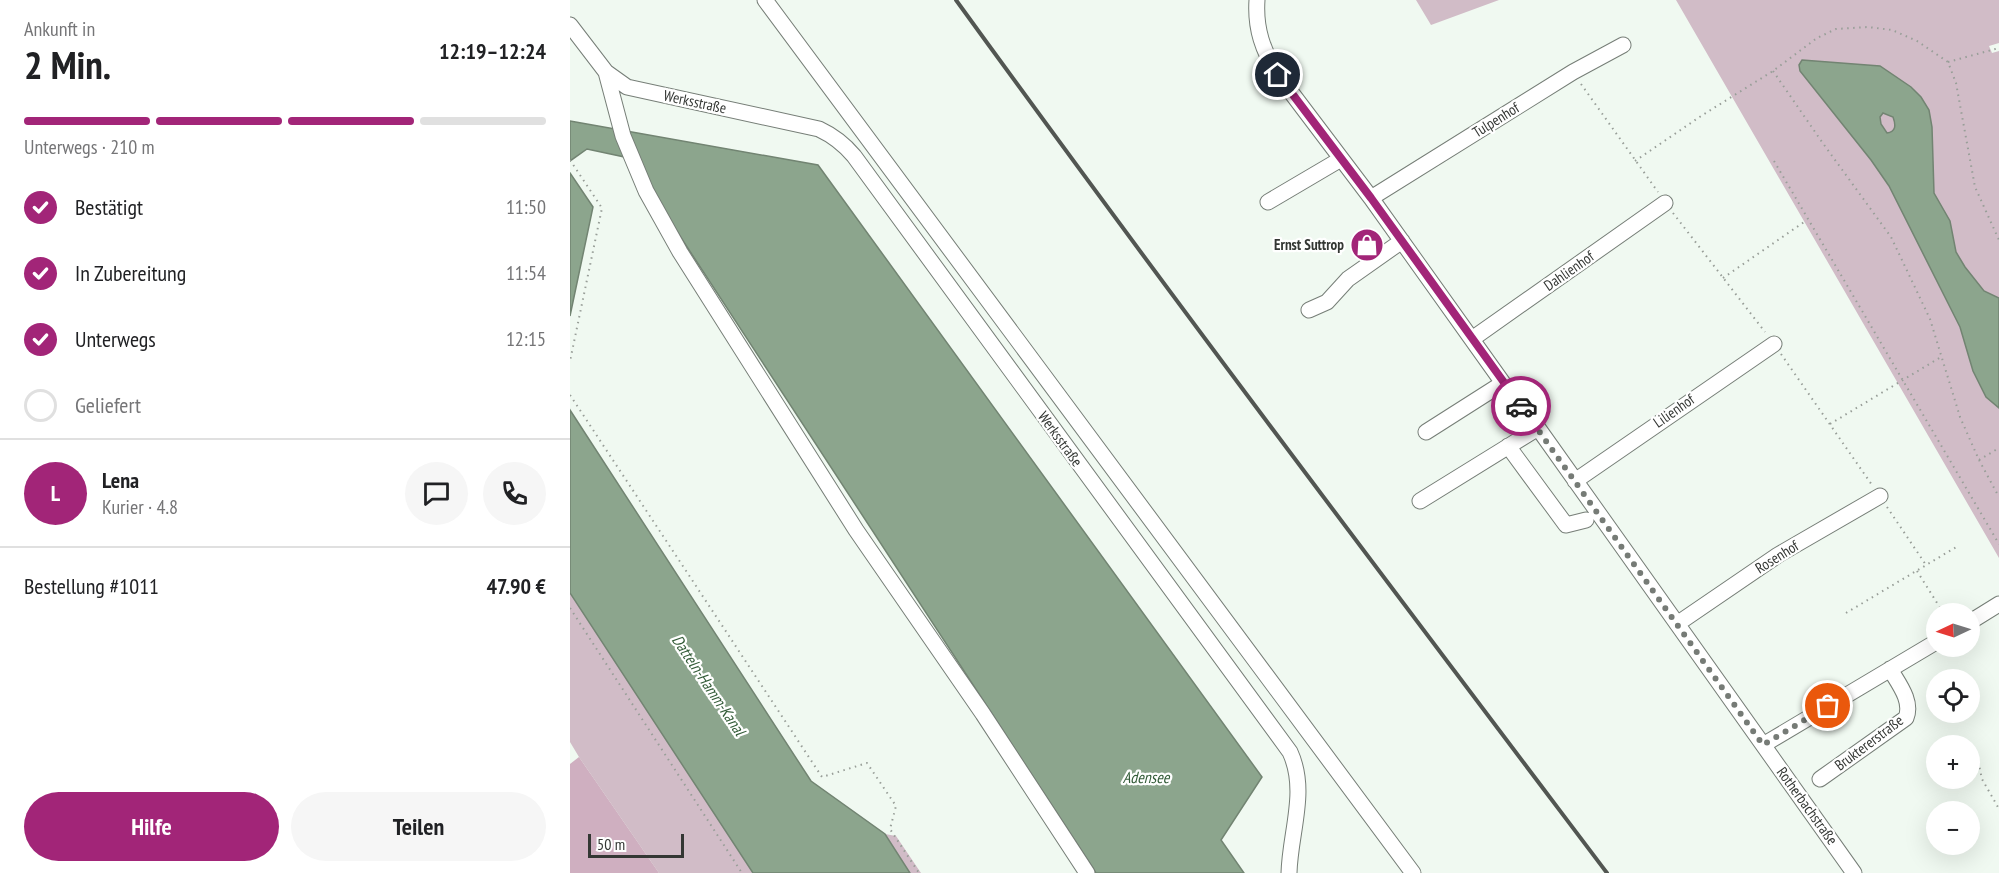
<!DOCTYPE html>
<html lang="de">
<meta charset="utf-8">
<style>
:root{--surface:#fff;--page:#f6f6f6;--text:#202124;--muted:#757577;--line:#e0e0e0;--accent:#a22578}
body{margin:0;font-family:"PT Sans Narrow",sans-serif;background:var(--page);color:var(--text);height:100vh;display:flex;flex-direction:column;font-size:22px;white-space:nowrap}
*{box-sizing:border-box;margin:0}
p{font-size:20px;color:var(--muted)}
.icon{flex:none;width:33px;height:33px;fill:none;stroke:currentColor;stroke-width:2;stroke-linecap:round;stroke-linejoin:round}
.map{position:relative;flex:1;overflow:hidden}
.sheet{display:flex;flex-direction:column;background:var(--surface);width:570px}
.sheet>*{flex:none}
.needle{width:39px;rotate:266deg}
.buttons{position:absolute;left:1356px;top:603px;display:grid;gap:12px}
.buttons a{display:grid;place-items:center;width:54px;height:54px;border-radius:50%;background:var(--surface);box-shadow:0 6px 24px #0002;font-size:30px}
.scale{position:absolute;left:18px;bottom:15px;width:96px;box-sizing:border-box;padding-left:6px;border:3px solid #343734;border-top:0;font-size:16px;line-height:21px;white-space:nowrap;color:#343734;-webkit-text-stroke:4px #fff;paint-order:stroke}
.pin{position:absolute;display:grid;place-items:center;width:51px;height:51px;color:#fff;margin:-26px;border:3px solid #fff;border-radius:50%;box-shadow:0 2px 6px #0007}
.courier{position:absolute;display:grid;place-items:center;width:60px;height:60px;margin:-30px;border:4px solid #a22578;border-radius:50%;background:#fff;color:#222;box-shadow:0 2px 8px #0007}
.summary em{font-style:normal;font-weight:700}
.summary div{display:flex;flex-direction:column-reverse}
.summary{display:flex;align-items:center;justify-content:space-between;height:102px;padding:0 24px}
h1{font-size:39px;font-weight:700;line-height:45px}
.bar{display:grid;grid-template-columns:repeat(4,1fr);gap:9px 6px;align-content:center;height:72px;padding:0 24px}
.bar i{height:8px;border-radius:4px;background:var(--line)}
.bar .selected{background:var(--accent)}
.bar p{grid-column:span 4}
.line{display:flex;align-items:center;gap:15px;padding:0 24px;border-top:2px solid var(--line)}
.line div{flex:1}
.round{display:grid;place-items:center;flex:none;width:63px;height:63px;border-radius:32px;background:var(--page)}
ol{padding:0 24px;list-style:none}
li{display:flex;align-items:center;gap:18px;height:66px}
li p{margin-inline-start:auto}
li .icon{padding:6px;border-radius:50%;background:var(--accent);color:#fff;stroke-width:4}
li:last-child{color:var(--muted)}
li i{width:33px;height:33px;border:3px solid var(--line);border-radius:50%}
.action{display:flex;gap:12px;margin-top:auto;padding:12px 24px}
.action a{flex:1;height:69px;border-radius:36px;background:var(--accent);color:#fff;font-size:24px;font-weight:700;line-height:69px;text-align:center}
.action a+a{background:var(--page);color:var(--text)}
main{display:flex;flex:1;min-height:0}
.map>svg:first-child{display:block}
.green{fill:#d1bcc7}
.forest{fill:#cfafc0}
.water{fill:#8ca58d;stroke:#728472;stroke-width:1.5;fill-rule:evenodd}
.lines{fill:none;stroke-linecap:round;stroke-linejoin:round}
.minor-casing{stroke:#767e77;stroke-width:17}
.path{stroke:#989e98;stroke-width:2;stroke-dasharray:1.5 4.5;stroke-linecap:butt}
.minor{stroke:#fff;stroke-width:15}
.rail{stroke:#525652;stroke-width:4}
.done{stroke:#767b76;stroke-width:6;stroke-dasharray:0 10.8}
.route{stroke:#a22578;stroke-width:8}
.labels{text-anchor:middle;stroke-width:4.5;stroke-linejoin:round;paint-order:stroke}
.street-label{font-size:15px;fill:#343734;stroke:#fff}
.poi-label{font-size:15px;font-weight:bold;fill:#343734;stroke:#fff;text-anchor:end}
.water-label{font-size:16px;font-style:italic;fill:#335c38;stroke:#fff}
</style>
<main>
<section class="sheet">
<div class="summary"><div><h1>2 Min.</h1><p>Ankunft in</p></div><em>12:19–12:24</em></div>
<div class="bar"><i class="selected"></i><i class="selected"></i><i class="selected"></i><i></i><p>Unterwegs · 210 m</p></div>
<ol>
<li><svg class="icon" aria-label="check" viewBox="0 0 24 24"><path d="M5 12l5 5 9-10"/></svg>Bestätigt<p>11:50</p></li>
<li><svg class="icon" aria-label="check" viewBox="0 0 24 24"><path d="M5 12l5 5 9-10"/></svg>In Zubereitung<p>11:54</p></li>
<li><svg class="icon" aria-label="check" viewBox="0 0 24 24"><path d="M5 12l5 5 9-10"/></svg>Unterwegs<p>12:15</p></li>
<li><i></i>Geliefert</li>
</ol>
<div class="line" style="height:108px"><b class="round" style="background:var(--accent);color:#fff">L</b><div><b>Lena</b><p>Kurier · 4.8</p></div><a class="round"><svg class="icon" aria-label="chat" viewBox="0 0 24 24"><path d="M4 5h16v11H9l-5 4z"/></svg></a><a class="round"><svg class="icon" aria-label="phone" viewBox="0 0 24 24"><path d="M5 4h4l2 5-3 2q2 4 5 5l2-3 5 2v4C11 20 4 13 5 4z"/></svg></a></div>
<div class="line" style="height:78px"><div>Bestellung #1011</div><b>47.90 €</b></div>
<div class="action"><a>Hilfe</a><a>Teilen</a></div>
</section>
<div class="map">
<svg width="1429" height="873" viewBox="0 0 1429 873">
<rect width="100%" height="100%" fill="#f0f9f1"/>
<path class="green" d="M 846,0 L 929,0 L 861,25 Z
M 1106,0 L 1429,0 L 1429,43 L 1419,46 L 1422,53 L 1429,51 L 1429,558 Z
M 0,593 L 183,873 L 89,873 L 9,757 L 0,742 Z
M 315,834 L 326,836 L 351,873 L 340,873 Z"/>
<path class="forest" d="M 9,757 L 89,873 L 0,873 L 0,764 Z"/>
<path class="water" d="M 1232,60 L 1310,66 L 1341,87 L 1351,97 L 1359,110 L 1362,127 L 1364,193 L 1380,221 L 1386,252 L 1395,267 L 1414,291 L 1429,298 L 1429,408 L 1416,397 L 1403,371 L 1390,327 L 1319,186 L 1301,160 L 1230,71 L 1229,65 ZM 1313,113 L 1323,117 C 1326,125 1326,132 1317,133 L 1311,124 L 1310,117 Z
M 0,121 L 248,165 L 692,777 L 651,840 L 674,873 L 526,873 L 59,158 L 17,149 L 0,161 Z
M 0,173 L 23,207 L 0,316 Z
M 0,410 L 241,781 L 315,834 L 340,873 L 183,873 L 0,593 Z"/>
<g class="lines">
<defs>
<path id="minor" d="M 195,0 L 843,873
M 687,0 C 685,29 693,51 708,75 L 801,198 L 933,383 L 968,428 L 1284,873
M 0,25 L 36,72 L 57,87 L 249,129 C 264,136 274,144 284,156 L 720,752 C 738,791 720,832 719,873
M 36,72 L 53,136 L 76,191 L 110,252 L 286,530 L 413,714 L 517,873
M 801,198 L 1003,72 L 1053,45
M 698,202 L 771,159
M 739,310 L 757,302 L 778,279 L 832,241
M 902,339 L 1095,203
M 856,432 L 933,383
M 938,446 L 996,525 L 1016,520
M 1005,481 L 1204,344
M 850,501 L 968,428
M 1400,622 L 1429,604
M 1107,624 L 1208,555 L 1310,496
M 1193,745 L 1366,642
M 1250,779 L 1336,718 C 1343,701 1328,683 1320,669"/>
</defs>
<use href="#minor" class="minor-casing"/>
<path class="path" d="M 1378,62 L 1429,48
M 1203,71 L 1252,142 L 1321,237 L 1360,319 L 1390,417 L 1409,460 L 1429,497
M 1011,84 L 1088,192
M 0,160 L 32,208 L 0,361
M 1065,161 L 1131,116 L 1203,71 L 1247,38 L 1266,29 L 1298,27 L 1322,30 L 1347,41 L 1378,62 L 1386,83 L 1405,187 L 1429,240
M 1204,161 L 1429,544
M 1103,213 L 1195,332
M 1153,278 L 1237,220
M 1211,354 L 1302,485
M 0,395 L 252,777 L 297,763 L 326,806 L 320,829 L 349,873
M 1260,424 L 1371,357
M 1409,460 L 1429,448
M 1317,507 L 1356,565
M 1347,571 L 1374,614
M 0,608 L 172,873
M 1276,613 L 1388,546
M 1407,756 L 1412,779 L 1429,809"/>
<use href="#minor" class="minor"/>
<path class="rail" d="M 386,0 C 599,294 818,583 1037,873"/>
</g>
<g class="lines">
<path class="done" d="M 951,406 L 1193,745 L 1258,706"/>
<path class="route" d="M 708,75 L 801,198 L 951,406"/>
</g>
<defs>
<symbol id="shop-disc" viewBox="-11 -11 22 22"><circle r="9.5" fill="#a22578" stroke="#fff"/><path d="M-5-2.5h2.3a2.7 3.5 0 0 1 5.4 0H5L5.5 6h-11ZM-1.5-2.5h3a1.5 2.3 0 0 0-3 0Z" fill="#fff"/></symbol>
</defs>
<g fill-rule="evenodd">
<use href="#shop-disc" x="778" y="226" width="38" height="38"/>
</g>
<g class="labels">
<g class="street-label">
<text transform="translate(125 102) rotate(12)" y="5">Werksstraße</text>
<text transform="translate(926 120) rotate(-32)" y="5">Tulpenhof</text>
<text transform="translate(999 271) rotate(-35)" y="5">Dahlienhof</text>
<text transform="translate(1104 411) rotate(-35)" y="5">Lilienhof</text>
<text transform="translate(490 439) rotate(54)" y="5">Werksstraße</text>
<text transform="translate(1207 557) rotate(-32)" y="5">Rosenhof</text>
<text transform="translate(1299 743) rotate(-37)" y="5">Bruktererstraße</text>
<text transform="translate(1237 806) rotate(54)" y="5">Rotherbachstraße</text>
</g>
<g class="poi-label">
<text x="774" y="250">Ernst Suttrop</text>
</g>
<g class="water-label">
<text transform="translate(139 685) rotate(56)" y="6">Datteln-Hamm-Kanal</text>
<text x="576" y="783">Adensee</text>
</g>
</g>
</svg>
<div class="buttons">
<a><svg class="needle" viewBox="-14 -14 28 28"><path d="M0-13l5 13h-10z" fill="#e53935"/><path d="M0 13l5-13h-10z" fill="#757577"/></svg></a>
<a><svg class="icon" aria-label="locate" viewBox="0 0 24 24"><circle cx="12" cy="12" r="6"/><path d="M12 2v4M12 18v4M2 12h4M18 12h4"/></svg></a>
<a>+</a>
<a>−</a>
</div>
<div class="scale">50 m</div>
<div class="pin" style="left:1258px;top:706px;background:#ea580c"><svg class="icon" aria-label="bag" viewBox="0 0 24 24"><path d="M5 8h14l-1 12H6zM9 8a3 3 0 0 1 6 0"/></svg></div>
<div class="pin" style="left:708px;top:75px;background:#1f2937"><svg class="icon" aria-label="home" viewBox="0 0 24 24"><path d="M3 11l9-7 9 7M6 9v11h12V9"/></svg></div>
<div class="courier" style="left:951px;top:406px"><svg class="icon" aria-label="car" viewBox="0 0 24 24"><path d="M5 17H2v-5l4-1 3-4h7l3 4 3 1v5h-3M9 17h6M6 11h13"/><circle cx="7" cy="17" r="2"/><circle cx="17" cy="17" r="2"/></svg></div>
</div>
</main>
